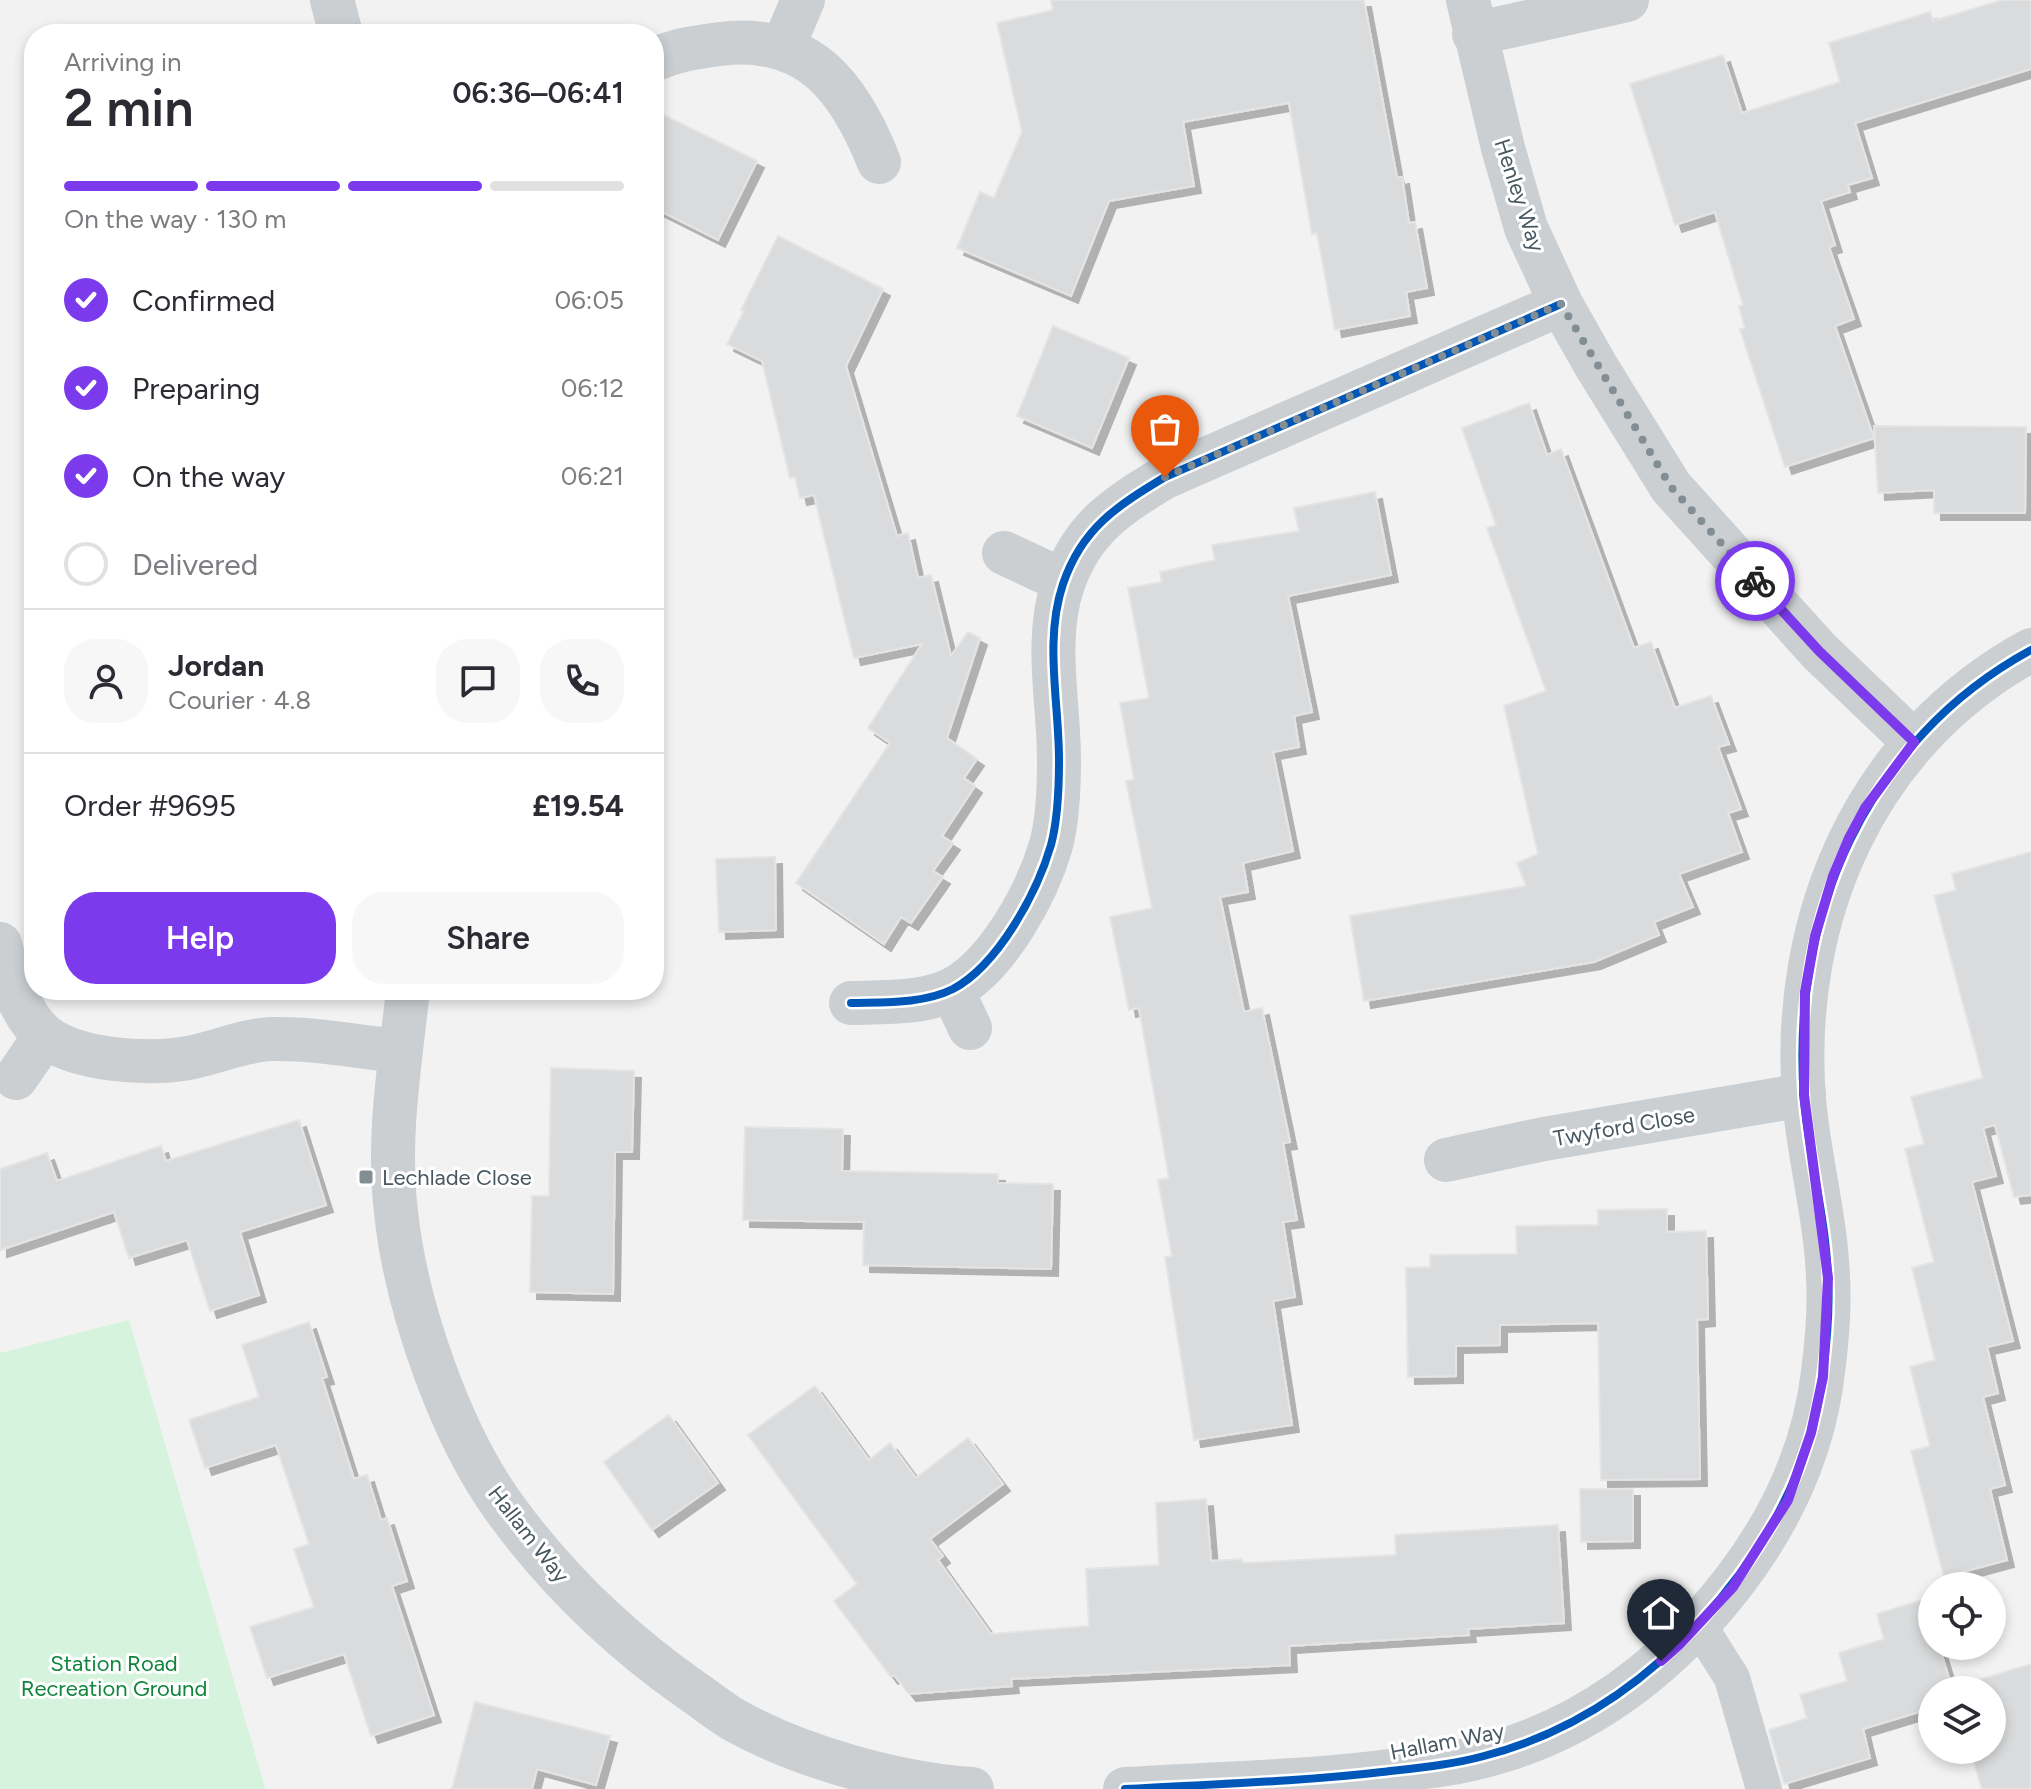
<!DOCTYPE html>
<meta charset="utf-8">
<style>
:root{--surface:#fff;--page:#f7f7f7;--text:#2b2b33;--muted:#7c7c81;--line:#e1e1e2;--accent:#7c3aed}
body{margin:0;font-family:Figtree,sans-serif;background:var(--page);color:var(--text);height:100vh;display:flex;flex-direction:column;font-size:30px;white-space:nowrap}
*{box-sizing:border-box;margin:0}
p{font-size:26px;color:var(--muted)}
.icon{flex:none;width:44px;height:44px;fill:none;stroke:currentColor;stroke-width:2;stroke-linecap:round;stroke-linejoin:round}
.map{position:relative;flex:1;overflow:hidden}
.side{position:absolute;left:24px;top:24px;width:640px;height:976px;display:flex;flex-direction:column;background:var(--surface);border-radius:32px;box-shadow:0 4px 12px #0003}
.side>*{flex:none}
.buttons{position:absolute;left:1918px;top:1572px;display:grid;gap:16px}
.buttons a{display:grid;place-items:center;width:88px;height:88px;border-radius:50%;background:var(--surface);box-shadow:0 4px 12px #0003;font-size:40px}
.pin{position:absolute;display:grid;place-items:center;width:68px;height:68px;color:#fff;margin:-82px -34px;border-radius:50% 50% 50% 0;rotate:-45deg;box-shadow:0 0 8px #0007}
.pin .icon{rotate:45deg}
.courier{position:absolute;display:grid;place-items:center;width:80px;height:80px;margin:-40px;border:6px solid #7c3aed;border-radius:50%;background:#fff;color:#222;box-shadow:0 2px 10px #0007}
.overview em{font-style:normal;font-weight:600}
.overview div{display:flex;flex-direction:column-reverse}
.overview{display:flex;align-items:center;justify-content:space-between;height:136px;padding:0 40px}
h1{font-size:52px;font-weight:600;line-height:60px}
.bar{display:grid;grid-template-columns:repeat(4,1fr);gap:12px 8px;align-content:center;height:96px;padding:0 40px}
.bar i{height:10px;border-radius:6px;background:var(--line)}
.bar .current{background:var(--accent)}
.bar p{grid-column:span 4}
.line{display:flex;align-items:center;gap:20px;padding:0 40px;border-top:2px solid var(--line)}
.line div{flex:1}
.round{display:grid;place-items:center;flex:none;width:84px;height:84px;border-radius:32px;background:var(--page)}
ol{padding:0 40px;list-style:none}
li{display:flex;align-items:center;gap:24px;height:88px}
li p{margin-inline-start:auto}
li .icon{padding:8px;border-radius:50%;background:var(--accent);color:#fff;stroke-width:4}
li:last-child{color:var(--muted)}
li i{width:44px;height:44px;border:4px solid var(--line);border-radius:50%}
.button{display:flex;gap:16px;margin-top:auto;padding:16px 40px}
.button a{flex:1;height:92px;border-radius:32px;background:var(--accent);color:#fff;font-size:32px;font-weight:600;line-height:92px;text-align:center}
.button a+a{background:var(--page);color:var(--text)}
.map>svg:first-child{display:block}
.green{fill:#d6f3dd}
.building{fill:#dadbdc;stroke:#e4e4e5;stroke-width:2;filter:url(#shadow)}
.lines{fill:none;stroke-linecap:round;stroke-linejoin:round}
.service{stroke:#cbcfd2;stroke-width:36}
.minor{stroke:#cbcfd2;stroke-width:44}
.tertiary{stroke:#cbcfd2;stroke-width:44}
.cycleway-casing{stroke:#fff;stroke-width:13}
.cycleway{stroke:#0057b8;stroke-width:8}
.done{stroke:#838e94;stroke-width:8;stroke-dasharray:0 14.4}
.route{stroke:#7c3aed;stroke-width:10}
.poi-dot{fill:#838e94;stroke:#fff;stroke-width:3}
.labels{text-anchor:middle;stroke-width:6;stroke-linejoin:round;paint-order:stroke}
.street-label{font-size:22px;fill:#475861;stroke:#fff}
.poi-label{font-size:22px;fill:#475861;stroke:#fff;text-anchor:start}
.park-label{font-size:22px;fill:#0f853b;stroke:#fff}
</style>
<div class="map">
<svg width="2031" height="1789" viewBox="0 0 2031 1789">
<defs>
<filter id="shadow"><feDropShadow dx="7" dy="7" stdDeviation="0" flood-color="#0004"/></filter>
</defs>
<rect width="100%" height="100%" fill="#f3f2f2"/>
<path class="green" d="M 129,1320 L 265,1788 L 265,1789 L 0,1789 L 0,1353 Z"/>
<path class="building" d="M 1051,0 L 1364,0 L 1397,178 L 1402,177 L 1409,223 L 1415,222 L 1427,288 L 1406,292 L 1410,316 L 1335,330 L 1317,233 L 1312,234 L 1289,103 L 1183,122 L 1194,186 L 1109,201 L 1071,296 L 957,248 L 980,192 L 994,198 L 1022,132 L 997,23 L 1053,10 Z
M 2002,0 L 2031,0 L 2031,69 L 1855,123 L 1872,178 L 1848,185 L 1850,192 L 1821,201 L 1835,245 L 1829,247 L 1854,319 L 1835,326 L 1874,438 L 1785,467 L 1740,329 L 1745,328 L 1739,306 L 1743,305 L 1715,212 L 1675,225 L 1630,84 L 1723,55 L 1742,113 L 1840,82 L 1829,43 L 1930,12 L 1933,21 Z
M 654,110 L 757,161 L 718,240 L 654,208 Z
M 778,236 L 883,289 L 846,366 L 897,536 L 908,533 L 918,578 L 931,575 L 951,656 L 968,632 L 980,638 L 947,738 L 977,759 L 964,778 L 975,786 L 942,836 L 953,843 L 933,871 L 943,877 L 911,923 L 901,917 L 884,944 L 796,883 L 890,743 L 868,728 L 922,644 L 854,658 L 814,495 L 800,498 L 795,477 L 790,478 L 762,361 L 727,344 L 744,311 L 741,310 Z
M 1053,326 L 1129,358 L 1092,448 L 1017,416 Z
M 1529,403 L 1547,455 L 1561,449 L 1634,648 L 1651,642 L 1675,708 L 1711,696 L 1729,744 L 1718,747 L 1741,809 L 1728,813 L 1742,852 L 1679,874 L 1693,907 L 1654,922 L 1659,935 L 1594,962 L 1364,1001 L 1350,916 L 1526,886 L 1517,863 L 1538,854 L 1504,706 L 1546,691 L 1487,528 L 1496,525 L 1462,428 Z
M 1874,426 L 2026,427 L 2025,513 L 1934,513 L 1934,490 L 1878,493 Z
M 1375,492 L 1391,575 L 1288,596 L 1312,712 L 1294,716 L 1299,747 L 1273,752 L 1293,851 L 1243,863 L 1248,892 L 1220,897 L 1244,1012 L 1262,1008 L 1290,1142 L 1283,1143 L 1297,1220 L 1283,1222 L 1295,1297 L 1273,1301 L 1292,1425 L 1194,1440 L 1165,1257 L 1172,1256 L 1158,1180 L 1169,1178 L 1139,1008 L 1129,1010 L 1110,917 L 1152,908 L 1126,781 L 1134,779 L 1120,703 L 1149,698 L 1128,588 L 1162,582 L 1160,572 L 1215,560 L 1212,545 L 1299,531 L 1294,508 Z
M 2031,852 L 2031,1195 L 2014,1197 L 1995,1125 L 1983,1128 L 1996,1176 L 1972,1182 L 2013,1341 L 1987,1347 L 1998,1393 L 1983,1397 L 2005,1485 L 1990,1489 L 2007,1560 L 1944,1577 L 1911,1451 L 1930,1446 L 1910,1367 L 1935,1360 L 1912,1268 L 1934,1262 L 1905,1149 L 1924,1144 L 1911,1097 L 1983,1078 L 1934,896 L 1956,890 L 1952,874 Z
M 775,857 L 776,930 L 719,932 L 716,859 Z
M 551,1068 L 634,1071 L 632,1152 L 615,1152 L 613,1294 L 530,1292 L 532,1196 L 549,1196 Z
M 299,1120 L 326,1205 L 240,1232 L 259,1295 L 210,1311 L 187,1240 L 129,1258 L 114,1212 L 0,1250 L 0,1169 L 47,1153 L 57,1181 L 161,1146 L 166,1161 Z
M 745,1127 L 843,1129 L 842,1171 L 998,1174 L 998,1183 L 1053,1184 L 1051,1269 L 863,1265 L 864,1222 L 743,1220 Z
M 1667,1209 L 1667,1232 L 1706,1231 L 1708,1319 L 1697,1320 L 1700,1479 L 1601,1480 L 1598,1323 L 1500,1325 L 1500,1345 L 1456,1346 L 1456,1376 L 1408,1377 L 1406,1268 L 1430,1267 L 1430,1255 L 1517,1254 L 1516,1226 L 1598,1225 L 1598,1210 Z
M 309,1322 L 327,1377 L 322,1378 L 354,1479 L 367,1475 L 381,1520 L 387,1518 L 407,1581 L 392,1586 L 434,1715 L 371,1736 L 344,1654 L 267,1678 L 250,1627 L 314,1607 L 294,1549 L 309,1544 L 276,1445 L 205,1468 L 189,1420 L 259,1397 L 242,1345 Z
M 815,1386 L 869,1460 L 890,1443 L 916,1478 L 968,1438 L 1003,1484 L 930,1539 L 943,1556 L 938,1560 L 991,1634 L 1089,1626 L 1086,1569 L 1159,1565 L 1156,1503 L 1206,1499 L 1211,1561 L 1242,1559 L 1242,1563 L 1396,1555 L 1395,1535 L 1558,1525 L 1564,1623 L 1468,1629 L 1469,1635 L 1289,1646 L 1290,1665 L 1011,1679 L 1012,1686 L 909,1694 L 894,1675 L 891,1677 L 834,1601 L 857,1584 L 748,1435 Z
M 669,1415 L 718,1483 L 652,1530 L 604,1462 Z
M 1580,1489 L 1633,1489 L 1633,1541 L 1581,1542 Z
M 1925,1599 L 1932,1622 L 1932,1646 L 1939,1646 L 1952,1688 L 2031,1664 L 2031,1789 L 1982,1789 L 1970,1750 L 1992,1750 L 1992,1690 L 1932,1690 L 1932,1708 L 1863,1729 L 1870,1758 L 1784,1784 L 1769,1730 L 1807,1718 L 1800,1695 L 1847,1681 L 1839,1653 L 1884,1639 L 1877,1614 Z
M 475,1702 L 610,1736 L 596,1785 L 537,1769 L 532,1789 L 452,1789 Z"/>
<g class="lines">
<path class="service" d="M 1698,1624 L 1732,1678 L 1764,1789"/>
<path class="minor" d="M 1468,0 L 1503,148 L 1526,228 L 1561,304 L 1596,366 L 1671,487 L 1819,651 L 1914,742
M 1474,34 L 1627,0
M 783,47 L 803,0
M 654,60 C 675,50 697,47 720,44 C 809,33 849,87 879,162
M 1004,553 L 1064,581
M 0,944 C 7,973 21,1017 45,1036 C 77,1061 149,1065 188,1058 C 216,1053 243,1040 272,1039 C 314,1038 358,1047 400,1051
M 952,990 L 970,1028
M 851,1003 C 884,1002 923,1004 953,989 C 998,965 1037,893 1051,845 C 1058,819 1059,787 1059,760 C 1059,702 1044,640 1063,584 C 1082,528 1117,506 1165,477 L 1561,304
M 16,1078 L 45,1036
M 1446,1160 L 1544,1139 L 1804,1095"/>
<path class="tertiary" d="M 332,0 L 341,34
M 408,990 C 400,1064 387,1138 396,1212 C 406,1306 450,1434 506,1510 C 557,1580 620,1640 691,1690 C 706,1700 720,1712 736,1721 C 801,1757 897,1784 972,1789
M 1125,1789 C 1211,1784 1297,1782 1382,1772 C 1416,1768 1451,1765 1484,1756 C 1569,1734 1641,1686 1700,1622 C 1764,1552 1812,1468 1823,1372 C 1827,1341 1830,1309 1828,1278 C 1826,1218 1809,1159 1804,1099 C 1790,916 1866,740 2031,650"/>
<defs>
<path id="cycleway" d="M 851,1003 C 884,1002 923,1004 953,989 C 998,965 1037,893 1051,845 C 1058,819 1059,787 1059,760 C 1059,702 1044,640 1063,584 C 1082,528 1117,506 1165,477 L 1561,304
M 1125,1789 C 1211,1784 1297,1782 1382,1772 C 1416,1768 1451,1765 1484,1756 C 1569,1734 1641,1686 1700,1622 C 1764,1552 1812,1468 1823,1372 C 1827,1341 1830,1309 1828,1278 C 1826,1218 1809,1159 1804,1099 C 1790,916 1866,740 2031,650"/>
</defs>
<use href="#cycleway" class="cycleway-casing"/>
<use href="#cycleway" class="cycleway"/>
</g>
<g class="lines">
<path class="done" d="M 1165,477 L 1561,304 L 1671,487 L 1755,581"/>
<path class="route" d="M 1661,1661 L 1679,1645 L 1733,1587 L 1788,1500 L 1811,1433 L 1823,1377 L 1828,1278 L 1804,1095 L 1805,992 L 1815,936 L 1833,876 L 1849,838 L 1865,808 L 1914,742 L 1819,651 L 1755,581"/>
</g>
<rect class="poi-dot" x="358" y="1169" width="16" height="16" rx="4"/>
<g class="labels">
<g class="street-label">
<text transform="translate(1520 195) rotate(72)" y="8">Henley Way</text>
<text transform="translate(1624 1126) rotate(-10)" y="8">Twyford Close</text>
<text transform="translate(529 1534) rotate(52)" y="8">Hallam Way</text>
<text transform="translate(1447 1741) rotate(-11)" y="8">Hallam Way</text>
</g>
<g class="poi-label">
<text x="382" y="1185">Lechlade Close</text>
</g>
<g class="park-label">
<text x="114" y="1671">Station Road<tspan x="114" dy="25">Recreation Ground</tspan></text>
</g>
</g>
</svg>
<div class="buttons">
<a><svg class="icon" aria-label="locate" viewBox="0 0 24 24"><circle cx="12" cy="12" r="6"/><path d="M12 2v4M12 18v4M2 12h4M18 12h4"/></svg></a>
<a><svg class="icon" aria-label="layers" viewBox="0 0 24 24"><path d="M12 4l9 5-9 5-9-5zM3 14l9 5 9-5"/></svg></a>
</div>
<div class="pin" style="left:1165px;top:477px;background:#ea580c"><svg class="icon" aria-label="bag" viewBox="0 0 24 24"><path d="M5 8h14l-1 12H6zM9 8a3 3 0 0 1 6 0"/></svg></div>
<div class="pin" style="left:1661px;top:1661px;background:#1f2937"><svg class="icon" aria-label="home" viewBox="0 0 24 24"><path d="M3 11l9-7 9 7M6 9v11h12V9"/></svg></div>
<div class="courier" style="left:1755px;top:581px"><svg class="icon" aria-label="bike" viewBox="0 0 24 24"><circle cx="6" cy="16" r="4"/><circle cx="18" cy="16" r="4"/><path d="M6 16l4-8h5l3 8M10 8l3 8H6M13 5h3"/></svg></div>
<section class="side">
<div class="overview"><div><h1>2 min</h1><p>Arriving in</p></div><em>06:36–06:41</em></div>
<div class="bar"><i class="current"></i><i class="current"></i><i class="current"></i><i></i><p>On the way · 130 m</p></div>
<ol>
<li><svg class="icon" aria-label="check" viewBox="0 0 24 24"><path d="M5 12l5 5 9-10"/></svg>Confirmed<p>06:05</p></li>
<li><svg class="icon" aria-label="check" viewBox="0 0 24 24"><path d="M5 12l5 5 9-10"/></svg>Preparing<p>06:12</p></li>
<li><svg class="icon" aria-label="check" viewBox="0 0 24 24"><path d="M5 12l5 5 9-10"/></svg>On the way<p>06:21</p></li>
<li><i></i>Delivered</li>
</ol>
<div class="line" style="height:144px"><a class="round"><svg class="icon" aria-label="person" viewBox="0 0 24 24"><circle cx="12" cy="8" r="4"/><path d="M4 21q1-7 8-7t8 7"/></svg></a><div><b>Jordan</b><p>Courier · 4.8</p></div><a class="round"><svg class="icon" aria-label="chat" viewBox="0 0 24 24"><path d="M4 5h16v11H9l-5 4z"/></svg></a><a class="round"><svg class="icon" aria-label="phone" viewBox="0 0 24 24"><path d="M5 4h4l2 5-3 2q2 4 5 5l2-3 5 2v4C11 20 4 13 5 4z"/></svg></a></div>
<div class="line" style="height:104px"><div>Order #9695</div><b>£19.54</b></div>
<div class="button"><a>Help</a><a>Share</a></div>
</section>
</div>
